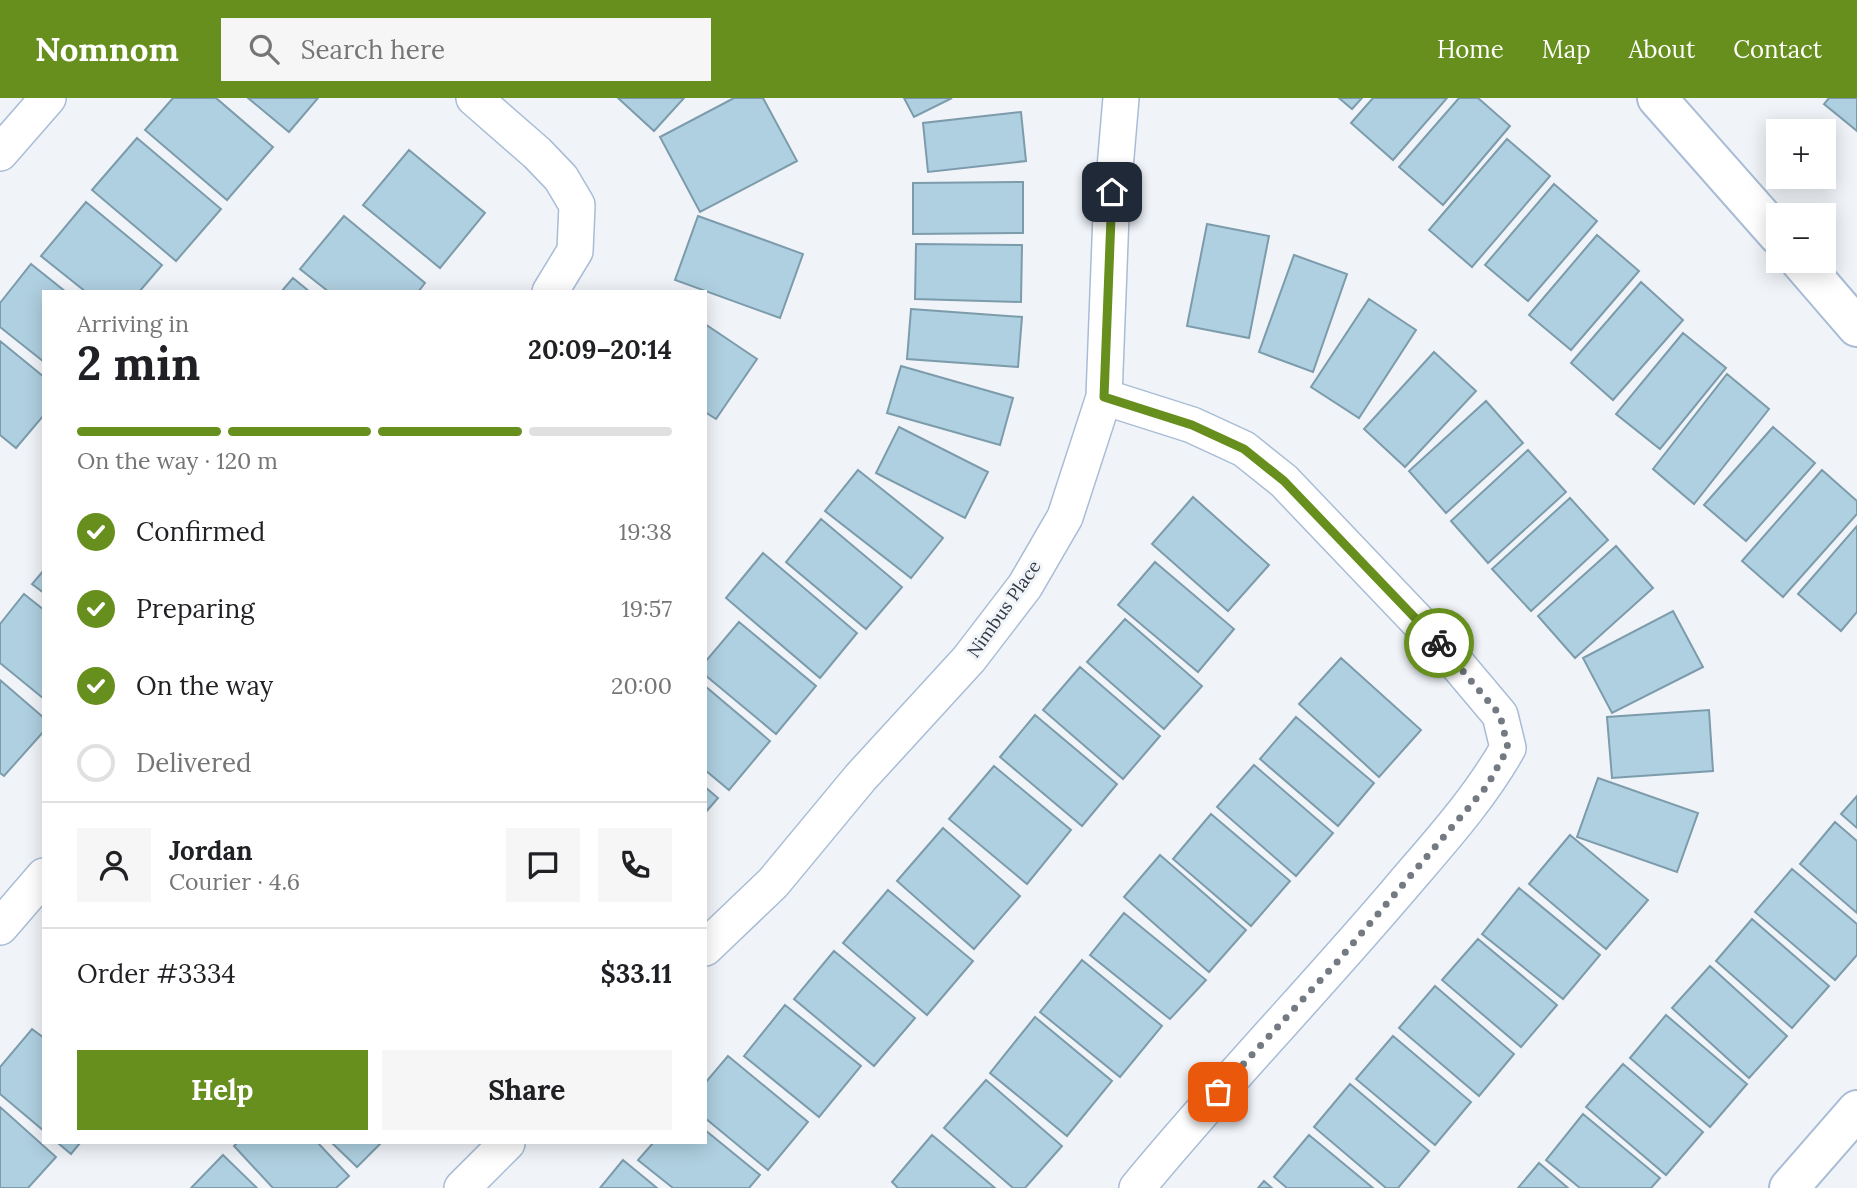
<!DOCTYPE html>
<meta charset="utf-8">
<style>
:root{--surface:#fff;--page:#f6f6f6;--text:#202124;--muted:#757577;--line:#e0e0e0;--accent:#678f1d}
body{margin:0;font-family:Lora,serif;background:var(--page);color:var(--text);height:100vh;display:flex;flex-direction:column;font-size:26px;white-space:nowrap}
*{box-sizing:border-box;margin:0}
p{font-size:23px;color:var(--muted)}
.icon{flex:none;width:38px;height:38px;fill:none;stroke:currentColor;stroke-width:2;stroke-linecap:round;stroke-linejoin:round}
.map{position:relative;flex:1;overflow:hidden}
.drawer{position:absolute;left:42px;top:192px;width:665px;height:854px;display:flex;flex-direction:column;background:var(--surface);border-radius:0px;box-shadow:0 4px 18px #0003}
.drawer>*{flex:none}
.controls{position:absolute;left:1766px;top:21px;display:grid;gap:14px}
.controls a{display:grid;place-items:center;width:70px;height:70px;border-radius:0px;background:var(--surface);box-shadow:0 4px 18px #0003;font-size:35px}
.pin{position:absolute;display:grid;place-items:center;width:60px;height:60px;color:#fff;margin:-30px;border-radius:14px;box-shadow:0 4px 10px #0006}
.courier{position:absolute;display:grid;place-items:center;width:70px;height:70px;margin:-35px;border:5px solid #678f1d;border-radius:50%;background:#fff;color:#222;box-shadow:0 2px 9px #0007}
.head em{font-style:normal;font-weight:700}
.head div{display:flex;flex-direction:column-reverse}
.head{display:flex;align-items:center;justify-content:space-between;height:119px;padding:0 35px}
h1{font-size:46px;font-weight:700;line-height:52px}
.bar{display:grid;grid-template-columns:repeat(4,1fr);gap:10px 7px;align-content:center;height:84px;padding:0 35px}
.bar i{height:9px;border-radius:5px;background:var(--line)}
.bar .current{background:var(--accent)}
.bar p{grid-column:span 4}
.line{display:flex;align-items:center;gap:18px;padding:0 35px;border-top:2px solid var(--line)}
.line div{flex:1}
.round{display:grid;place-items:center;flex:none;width:74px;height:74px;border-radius:0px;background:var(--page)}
ol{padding:0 35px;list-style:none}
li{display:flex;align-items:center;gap:21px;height:77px}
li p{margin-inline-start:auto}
li .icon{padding:7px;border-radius:50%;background:var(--accent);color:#fff;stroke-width:4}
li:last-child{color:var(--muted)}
li i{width:38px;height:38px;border:4px solid var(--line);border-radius:50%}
.button{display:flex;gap:14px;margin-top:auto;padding:14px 35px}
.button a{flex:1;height:80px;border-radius:0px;background:var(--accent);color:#fff;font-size:28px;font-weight:700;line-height:80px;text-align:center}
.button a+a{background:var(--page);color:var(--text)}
header{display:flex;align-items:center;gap:42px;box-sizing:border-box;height:98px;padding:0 35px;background:var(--accent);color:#fff}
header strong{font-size:33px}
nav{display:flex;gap:38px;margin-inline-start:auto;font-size:24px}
.search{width:490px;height:63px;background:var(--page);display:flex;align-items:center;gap:18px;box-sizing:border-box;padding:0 24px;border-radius:0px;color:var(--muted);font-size:26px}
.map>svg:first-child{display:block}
.building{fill:#afd0e1;stroke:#7c9bab;stroke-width:2}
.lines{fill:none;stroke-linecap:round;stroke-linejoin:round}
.minor-casing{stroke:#a9bcd6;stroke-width:38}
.tertiary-casing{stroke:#a9bcd6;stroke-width:42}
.minor{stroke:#fff;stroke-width:35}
.tertiary{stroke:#fff;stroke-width:38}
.done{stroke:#737a82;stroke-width:7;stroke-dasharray:0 12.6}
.route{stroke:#678f1d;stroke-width:9}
.labels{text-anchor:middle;stroke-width:6;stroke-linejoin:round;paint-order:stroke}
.street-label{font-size:18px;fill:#303842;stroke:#f0f4f9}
</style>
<header>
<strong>Nomnom</strong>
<div class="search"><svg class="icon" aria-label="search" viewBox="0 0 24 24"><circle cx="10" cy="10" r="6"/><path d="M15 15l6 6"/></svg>Search here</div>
<nav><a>Home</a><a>Map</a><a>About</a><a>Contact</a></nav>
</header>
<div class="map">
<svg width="1857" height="1090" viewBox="0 0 1857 1090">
<rect width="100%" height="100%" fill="#f0f4f9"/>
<path class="building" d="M 173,0 L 216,0 L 273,49 L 227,102 L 145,32 Z
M 248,0 L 318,0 L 289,34 Z
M 618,0 L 684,0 L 654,33 Z
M 734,0 L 763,0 L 797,63 L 700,114 L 660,39 Z
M 904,0 L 952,0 L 914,19 Z
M 1339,0 L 1362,0 L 1352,11 Z
M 1373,0 L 1447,0 L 1393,62 L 1351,25 Z
M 1459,0 L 1478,0 L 1510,28 L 1443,107 L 1399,69 Z
M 1829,0 L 1857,0 L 1857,33 L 1824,6 Z
M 1021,14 L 1026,63 L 928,74 L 923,25 Z
M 137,40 L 221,111 L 176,163 L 92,92 Z
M 1507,41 L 1550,78 L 1472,169 L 1429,132 Z
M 409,52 L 485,115 L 440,170 L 363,107 Z
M 1023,84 L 1023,135 L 913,136 L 913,85 Z
M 1554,86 L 1597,123 L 1528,203 L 1485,167 Z
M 86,104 L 162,167 L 139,194 L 86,194 L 41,158 Z
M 344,118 L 425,185 L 418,194 L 329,194 L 300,171 Z
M 698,118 L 803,156 L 780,220 L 675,182 Z
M 1207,126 L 1269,138 L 1249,240 L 1187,228 Z
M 1597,137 L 1639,173 L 1571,252 L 1529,217 Z
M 916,146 L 1022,147 L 1021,204 L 915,201 Z
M 1294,157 L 1347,176 L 1313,274 L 1259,254 Z
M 31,166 L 66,194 L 44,194 L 44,264 L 0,229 L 0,205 Z
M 293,180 L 310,194 L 281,194 Z
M 1641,184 L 1683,222 L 1613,302 L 1571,265 Z
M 1369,201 L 1416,232 L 1359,320 L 1311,289 Z
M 911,211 L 1022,219 L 1018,269 L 907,261 Z
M 705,226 L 757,261 L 716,321 L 705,314 Z
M 1683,235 L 1726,270 L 1660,351 L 1616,316 Z
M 0,243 L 44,279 L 44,317 L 16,350 L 0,337 Z
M 1434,254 L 1476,293 L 1405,369 L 1364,331 Z
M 901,268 L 1013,300 L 1000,347 L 887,315 Z
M 1727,276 L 1769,311 L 1694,406 L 1653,371 Z
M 1486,303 L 1523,345 L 1446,415 L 1409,373 Z
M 899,329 L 988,374 L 965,420 L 876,375 Z
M 1773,329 L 1815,365 L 1746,443 L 1704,407 Z
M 1528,352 L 1566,394 L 1488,465 L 1451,423 Z
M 858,372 L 943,440 L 911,480 L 825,413 Z
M 1822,372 L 1857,403 L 1857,416 L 1783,499 L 1742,463 Z
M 1193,399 L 1269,467 L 1228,513 L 1152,446 Z
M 1570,400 L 1608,442 L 1531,513 L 1492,471 Z
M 821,421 L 902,489 L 866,531 L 786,464 Z
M 1857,428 L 1857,514 L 1841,533 L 1798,496 Z
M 1616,448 L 1653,490 L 1575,560 L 1538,518 Z
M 763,455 L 857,535 L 820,580 L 726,500 Z
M 1155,464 L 1234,531 L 1198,574 L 1118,507 Z
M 44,472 L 44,495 L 32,486 Z
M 24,496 L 44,512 L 44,601 L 0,565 L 0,526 Z
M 1673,513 L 1703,569 L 1612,615 L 1583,560 Z
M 1125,521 L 1202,588 L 1164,631 L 1087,564 Z
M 739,524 L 816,588 L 776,636 L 705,577 L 705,564 Z
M 1341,560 L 1421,632 L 1379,679 L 1299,606 Z
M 1080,569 L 1160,638 L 1123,681 L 1043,612 Z
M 0,582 L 44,620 L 44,633 L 4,678 L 0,675 Z
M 705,588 L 770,643 L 729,692 L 705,672 Z
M 1709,612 L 1713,673 L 1612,680 L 1607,619 Z
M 1035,617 L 1117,686 L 1082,728 L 1000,659 Z
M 1296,619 L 1374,685 L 1338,728 L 1260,661 Z
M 1254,667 L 1333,735 L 1296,778 L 1217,709 Z
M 994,668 L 1071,732 L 1027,786 L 949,721 Z
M 1598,680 L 1698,715 L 1677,774 L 1577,739 Z
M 705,689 L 718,700 L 705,715 Z
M 1857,698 L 1857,730 L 1841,716 Z
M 1211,716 L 1290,783 L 1251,828 L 1173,761 Z
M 1835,724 L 1857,743 L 1857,815 L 1800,766 Z
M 943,730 L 1020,798 L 974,851 L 897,783 Z
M 1570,737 L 1648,802 L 1606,851 L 1529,786 Z
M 1160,757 L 1246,832 L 1209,874 L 1124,799 Z
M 1792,771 L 1857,826 L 1857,857 L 1835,882 L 1755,814 Z
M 1519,790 L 1600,857 L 1563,901 L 1482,836 Z
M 888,792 L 973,863 L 927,917 L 843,845 Z
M 1124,815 L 1206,882 L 1170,921 L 1090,857 Z
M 1752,821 L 1829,888 L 1792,930 L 1716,863 Z
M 1478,841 L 1557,907 L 1521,949 L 1442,882 Z
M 834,853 L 915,920 L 874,968 L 794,901 Z
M 1082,862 L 1162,928 L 1120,979 L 1040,914 Z
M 1710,868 L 1787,938 L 1749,980 L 1672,910 Z
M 1435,888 L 1514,956 L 1479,998 L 1399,930 Z
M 785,907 L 861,968 L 819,1019 L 744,958 Z
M 1666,917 L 1747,986 L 1710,1029 L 1630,960 Z
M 1035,919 L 1112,983 L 1067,1038 L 990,975 Z
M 32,931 L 44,940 L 44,1033 L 0,996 L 0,969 Z
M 1393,938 L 1471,1004 L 1435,1047 L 1356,981 Z
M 728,958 L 808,1024 L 768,1072 L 705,1020 L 705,985 Z
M 1623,966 L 1703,1034 L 1666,1077 L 1586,1009 Z
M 986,982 L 1062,1048 L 1025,1090 L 1013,1090 L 944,1030 Z
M 1350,986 L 1429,1053 L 1398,1090 L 1386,1090 L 1314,1029 Z
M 0,1009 L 56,1059 L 28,1090 L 0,1090 Z
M 1583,1016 L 1660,1080 L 1651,1090 L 1580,1090 L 1546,1062 Z
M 705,1032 L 760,1077 L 749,1090 L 673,1090 L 638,1062 L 653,1045 L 705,1045 Z
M 932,1037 L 995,1090 L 898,1090 L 892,1084 Z
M 1309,1037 L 1373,1090 L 1287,1090 L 1274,1079 Z
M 58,1045 L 80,1045 L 71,1056 Z
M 237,1045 L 318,1045 L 349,1078 L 336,1090 L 273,1090 L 234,1048 Z
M 332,1045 L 381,1045 L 357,1069 Z
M 223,1057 L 257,1090 L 191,1090 Z
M 623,1062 L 657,1090 L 600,1090 Z
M 1539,1065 L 1568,1090 L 1518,1090 Z
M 1264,1083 L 1272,1090 L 1258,1090 Z"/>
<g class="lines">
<defs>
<path id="minor" d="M 474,0 L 537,55 L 561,80 L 577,107 L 575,153 L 550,194
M 0,55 L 48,0
M 1104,299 L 1192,327 L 1244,351 L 1284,383 L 1447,554 L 1500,617 L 1508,650 C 1478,703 1437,747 1398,793 C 1312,894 1221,988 1137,1090
M 0,829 L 44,778
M 705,850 L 773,785 L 860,680 L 969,561 L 1025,488 L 1065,419 L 1104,299 L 1111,117 L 1121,0
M 462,1090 L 507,1045"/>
<path id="tertiary" d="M 1657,0 L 1778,137
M 1800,163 L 1857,229
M 1789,1090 L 1857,1012"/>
</defs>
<use href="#minor" class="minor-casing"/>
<use href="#tertiary" class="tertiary-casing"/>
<use href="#minor" class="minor"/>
<use href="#tertiary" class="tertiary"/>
</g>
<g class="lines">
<path class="done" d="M 1218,994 L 1337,864 L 1487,688 L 1508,650 L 1500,617 L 1439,545"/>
<path class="route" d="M 1112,94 L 1104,299 L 1192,327 L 1244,351 L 1284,383 L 1439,545"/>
</g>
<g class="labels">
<g class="street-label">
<text transform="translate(1004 511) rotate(-55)" y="6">Nimbus Place</text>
</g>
</g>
</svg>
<div class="controls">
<a>+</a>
<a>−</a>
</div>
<div class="pin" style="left:1218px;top:994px;background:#ea580c"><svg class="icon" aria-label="bag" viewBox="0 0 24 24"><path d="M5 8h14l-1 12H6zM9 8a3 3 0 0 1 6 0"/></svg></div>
<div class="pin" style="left:1112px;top:94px;background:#1f2937"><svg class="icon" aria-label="home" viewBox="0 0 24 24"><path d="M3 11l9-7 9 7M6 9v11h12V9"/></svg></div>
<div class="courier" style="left:1439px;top:545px"><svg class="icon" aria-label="bike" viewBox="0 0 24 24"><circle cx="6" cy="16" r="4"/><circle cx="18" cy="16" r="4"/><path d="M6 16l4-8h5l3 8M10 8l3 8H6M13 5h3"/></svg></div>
<section class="drawer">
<div class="head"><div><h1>2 min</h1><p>Arriving in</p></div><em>20:09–20:14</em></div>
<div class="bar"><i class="current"></i><i class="current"></i><i class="current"></i><i></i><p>On the way · 120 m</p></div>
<ol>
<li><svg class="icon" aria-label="check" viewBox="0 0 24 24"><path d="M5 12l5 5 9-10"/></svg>Confirmed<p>19:38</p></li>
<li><svg class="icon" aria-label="check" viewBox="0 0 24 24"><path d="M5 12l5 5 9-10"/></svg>Preparing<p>19:57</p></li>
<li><svg class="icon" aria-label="check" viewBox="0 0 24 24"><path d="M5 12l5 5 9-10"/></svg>On the way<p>20:00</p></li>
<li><i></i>Delivered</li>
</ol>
<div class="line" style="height:126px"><a class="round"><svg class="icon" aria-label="person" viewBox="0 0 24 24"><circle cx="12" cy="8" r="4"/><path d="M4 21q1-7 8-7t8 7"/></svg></a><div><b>Jordan</b><p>Courier · 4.6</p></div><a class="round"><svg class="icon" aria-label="chat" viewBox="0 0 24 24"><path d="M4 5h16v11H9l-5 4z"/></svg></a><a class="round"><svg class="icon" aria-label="phone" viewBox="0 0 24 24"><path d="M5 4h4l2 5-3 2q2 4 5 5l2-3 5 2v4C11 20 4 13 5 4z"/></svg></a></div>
<div class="line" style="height:91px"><div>Order #3334</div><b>$33.11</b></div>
<div class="button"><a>Help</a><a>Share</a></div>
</section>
</div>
